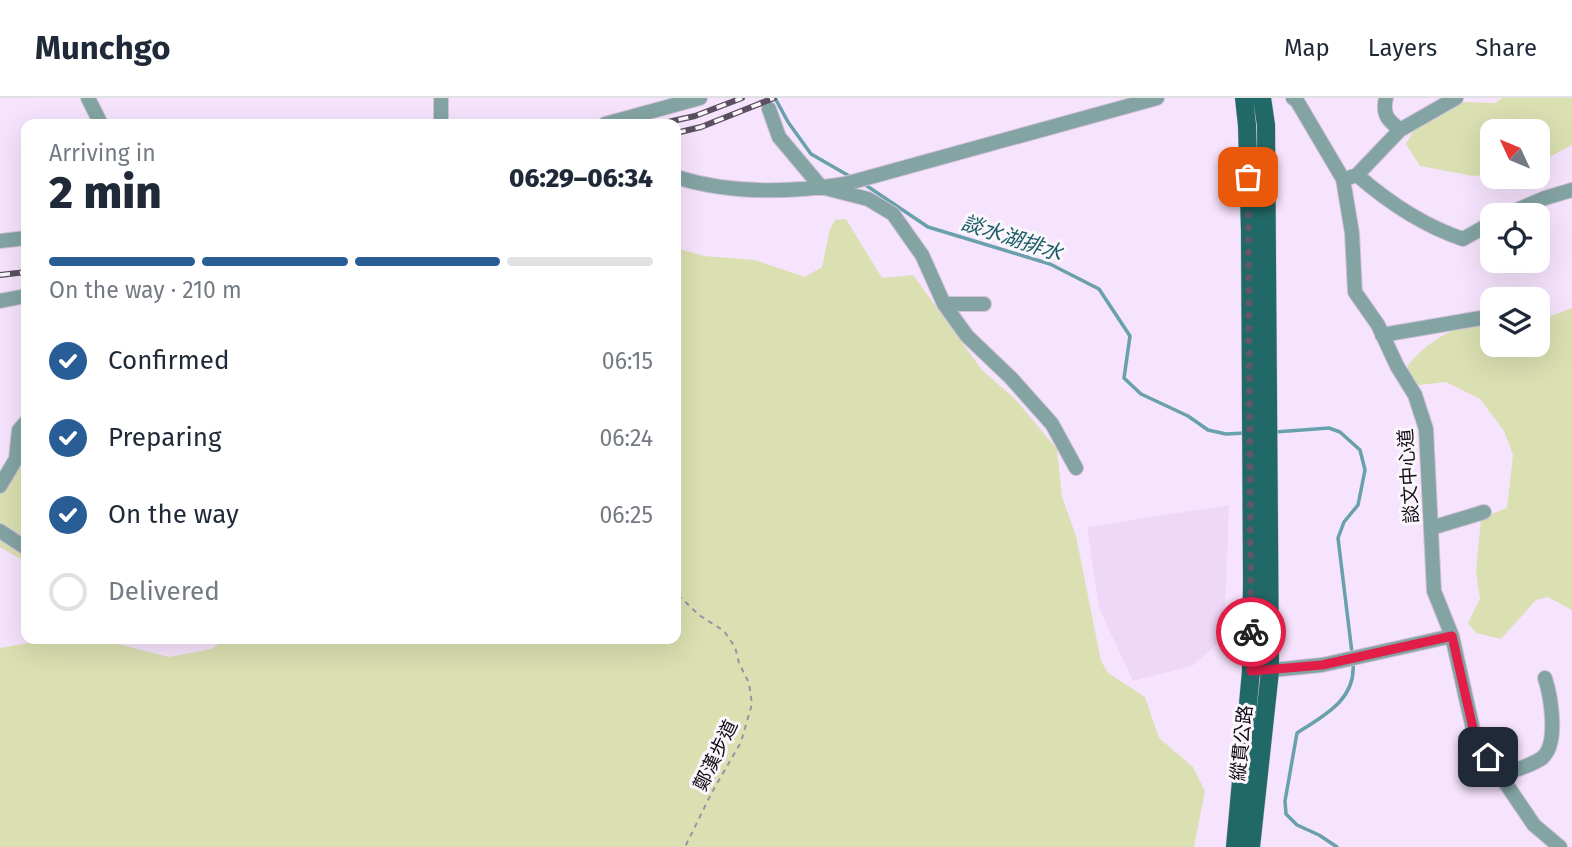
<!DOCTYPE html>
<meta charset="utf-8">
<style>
:root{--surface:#fff;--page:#f2f2f3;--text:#1f2937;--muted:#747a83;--line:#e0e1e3;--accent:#285d96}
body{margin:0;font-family:"Fira Sans","Noto Sans TC",sans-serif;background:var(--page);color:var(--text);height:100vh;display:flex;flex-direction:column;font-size:26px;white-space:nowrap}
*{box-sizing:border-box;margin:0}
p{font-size:23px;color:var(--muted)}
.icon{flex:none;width:38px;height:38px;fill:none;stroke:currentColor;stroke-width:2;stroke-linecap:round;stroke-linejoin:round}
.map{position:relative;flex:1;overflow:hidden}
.panel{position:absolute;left:21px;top:21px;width:660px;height:525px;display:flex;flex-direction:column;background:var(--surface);border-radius:14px;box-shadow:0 7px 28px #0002}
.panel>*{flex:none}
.needle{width:46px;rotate:314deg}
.buttons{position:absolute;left:1480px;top:21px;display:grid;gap:14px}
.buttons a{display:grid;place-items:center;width:70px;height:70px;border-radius:14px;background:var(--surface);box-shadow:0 7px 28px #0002;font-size:35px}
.pin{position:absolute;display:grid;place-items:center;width:60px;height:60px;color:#fff;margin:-30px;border-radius:14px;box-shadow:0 4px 10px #0006}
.courier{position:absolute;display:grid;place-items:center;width:70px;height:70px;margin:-35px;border:5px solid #e11d48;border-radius:50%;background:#fff;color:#222;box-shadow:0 2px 9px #0007}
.headline em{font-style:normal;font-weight:800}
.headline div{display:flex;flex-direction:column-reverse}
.headline{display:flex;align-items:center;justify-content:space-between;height:119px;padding:0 28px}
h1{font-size:46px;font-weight:800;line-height:52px}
.bar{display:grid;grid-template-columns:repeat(4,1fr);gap:10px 7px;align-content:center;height:84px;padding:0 28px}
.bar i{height:9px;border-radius:5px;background:var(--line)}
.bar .current{background:var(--accent)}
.bar p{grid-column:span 4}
ol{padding:0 28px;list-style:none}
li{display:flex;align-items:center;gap:21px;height:77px}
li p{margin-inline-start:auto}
li .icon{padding:7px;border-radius:50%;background:var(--accent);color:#fff;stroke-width:4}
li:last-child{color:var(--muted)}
li i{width:38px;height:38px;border:4px solid var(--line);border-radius:50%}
header{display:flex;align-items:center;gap:42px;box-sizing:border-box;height:98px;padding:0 35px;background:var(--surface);border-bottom:2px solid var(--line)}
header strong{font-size:33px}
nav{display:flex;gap:38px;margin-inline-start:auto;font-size:24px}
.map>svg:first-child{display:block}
.built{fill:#efd7f8}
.green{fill:#dbe0b2}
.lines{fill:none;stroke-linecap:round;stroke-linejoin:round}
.stream{stroke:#68a0ab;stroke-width:3.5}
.minor-tunnel{stroke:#d4c3da;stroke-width:14;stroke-dasharray:14 7;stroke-linecap:butt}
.minor-casing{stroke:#d2c1d8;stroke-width:16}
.major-casing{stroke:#d2c1d8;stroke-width:19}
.path{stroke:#9e90a4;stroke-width:2;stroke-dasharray:5 5;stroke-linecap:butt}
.minor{stroke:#83a4a3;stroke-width:14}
.major{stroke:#216968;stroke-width:18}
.rail-casing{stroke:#5b505f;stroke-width:6}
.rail{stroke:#faf6fc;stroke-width:3.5;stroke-dasharray:10;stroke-linecap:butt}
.done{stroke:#625766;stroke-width:7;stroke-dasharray:0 12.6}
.route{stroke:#e11d48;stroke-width:9}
.labels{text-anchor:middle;stroke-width:6;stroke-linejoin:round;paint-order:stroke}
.street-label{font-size:19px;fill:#130c15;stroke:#faf6fc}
.water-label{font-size:21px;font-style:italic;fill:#1a5f67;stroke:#faf6fc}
</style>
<header>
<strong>Munchgo</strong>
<nav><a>Map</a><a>Layers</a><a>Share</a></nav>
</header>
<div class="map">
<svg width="1572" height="749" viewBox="0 0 1572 749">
<rect width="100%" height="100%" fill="#f6e3fd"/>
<path class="built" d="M 1229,407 L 1224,540 L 1192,568 L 1133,583 L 1099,510 L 1087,429 Z"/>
<path class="green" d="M 1502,0 L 1572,0 L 1572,47 L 1538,65 L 1538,33 L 1493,33 L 1493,76 L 1473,78 L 1420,68 L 1406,46 L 1419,22 L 1439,3 L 1495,5 Z
M 846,121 L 882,180 L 913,177 L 982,272 L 1014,300 L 1057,351 L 1062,399 L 1076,438 L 1101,563 L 1108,575 L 1145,599 L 1159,640 L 1193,669 L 1205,693 L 1194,749 L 0,749 L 0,550 L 50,541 L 98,541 L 169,559 L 211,551 L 227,541 L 676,541 L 676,150 L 704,158 L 755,162 L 805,179 L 822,169 L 830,131 L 835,122 Z
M 1572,210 L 1572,512 L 1548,499 L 1536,502 L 1501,541 L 1476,535 L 1468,525 L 1480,501 L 1476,475 L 1481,420 L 1507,410 L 1513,357 L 1504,333 L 1480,301 L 1446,284 L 1419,287 L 1407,280 L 1408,267 C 1434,238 1454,228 1493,224 L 1493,247 L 1538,247 L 1538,220 L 1551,218 Z
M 26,350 L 26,464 L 0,449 L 0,388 L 25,355 Z"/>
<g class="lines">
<path class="stream" d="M 775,0 L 788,24 L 811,56 L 851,79
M 864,86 L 928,129 L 1050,166 L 1099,191 L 1130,238 L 1124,280 L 1141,296 L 1188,318 L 1208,332 L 1226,336 L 1246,335
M 1275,334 L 1329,330 L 1340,334 L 1360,352 L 1365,372 L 1358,407 L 1344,424 L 1338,440 L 1352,555
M 1337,749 L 1319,737 L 1297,727 L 1286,716 L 1285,703 L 1297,635 C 1323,618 1356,602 1353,566"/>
<path class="minor-tunnel" d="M 765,0 L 769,11"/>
<defs>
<path id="minor" d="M 88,0 L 101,26
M 1293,0 L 1297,3 L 1343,81 L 1352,135 L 1355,194 L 1378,227 L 1397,268 L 1415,297 L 1426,331 L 1434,493 L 1452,538 L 1475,640 L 1534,727 L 1560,749
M 1386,0 C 1382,17 1388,22 1400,32
M 769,11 L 779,39 L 821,89 L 868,101 L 893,116 L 922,157 L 944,206 L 967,238 L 1011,280 L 1052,326 L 1076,370
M 441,26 L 441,0
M 605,26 L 700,0
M 1357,77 C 1388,104 1424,128 1463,141 L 1493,124
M 676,79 C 730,96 788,95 845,86 L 1157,0
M 1351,79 L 1357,77 L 1400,32 L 1456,0
M 1505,117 L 1545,100 L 1572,92
M 0,143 L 26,140
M 0,203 L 26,198
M 944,206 L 984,206
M 1382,237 L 1487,219
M 0,388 L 16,361 L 19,332 L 26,324
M 1431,430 L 1484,414
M 0,433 L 26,450
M 1263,573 L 1322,567 L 1452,538
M 1501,678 C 1513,672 1531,668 1542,660 C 1559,646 1551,599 1545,580"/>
<path id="major" d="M 1235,749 L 1251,573 L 1252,482 L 1250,132 L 1247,27 L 1244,0
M 1251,749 L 1270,573 L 1266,27 L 1262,0"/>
</defs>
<use href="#minor" class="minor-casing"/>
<use href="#major" class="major-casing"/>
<path class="path" d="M 676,477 L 678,497 L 699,517 L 724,533 L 735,549 L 739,565 L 749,585 L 752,606 L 741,644 L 711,696 L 685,749"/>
<use href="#minor" class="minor"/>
<use href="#major" class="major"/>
<defs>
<path id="rail" d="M 659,26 L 695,18 L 742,0
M 676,35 L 701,29 L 774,0
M 0,177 L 26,174"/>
</defs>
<use href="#rail" class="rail-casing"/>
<use href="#rail" class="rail"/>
</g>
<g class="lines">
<path class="done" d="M 1248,79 L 1251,534"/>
<path class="route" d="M 1251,534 L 1251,573 L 1322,567 L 1452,538 L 1475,639 L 1488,659"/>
</g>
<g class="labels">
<g class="street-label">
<text transform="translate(1408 378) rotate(-94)" y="7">談文中心道</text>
<text transform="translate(1241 645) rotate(-84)" y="7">縱貫公路</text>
<text transform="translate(715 657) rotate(-64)" y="7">鄭漢步道</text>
</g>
<g class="water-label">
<text transform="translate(1012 140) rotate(18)" y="7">談水湖排水</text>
</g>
</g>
</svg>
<div class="buttons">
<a><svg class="needle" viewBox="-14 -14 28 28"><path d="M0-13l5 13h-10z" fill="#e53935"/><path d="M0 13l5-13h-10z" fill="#747a83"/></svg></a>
<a><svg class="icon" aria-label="locate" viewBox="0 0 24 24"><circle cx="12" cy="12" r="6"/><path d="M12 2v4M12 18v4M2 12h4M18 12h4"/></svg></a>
<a><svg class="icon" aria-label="layers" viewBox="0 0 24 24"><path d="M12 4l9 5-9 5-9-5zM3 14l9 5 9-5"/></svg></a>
</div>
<div class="pin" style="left:1248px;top:79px;background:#ea580c"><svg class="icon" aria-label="bag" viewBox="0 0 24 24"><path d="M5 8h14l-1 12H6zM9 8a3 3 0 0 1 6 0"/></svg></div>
<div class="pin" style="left:1488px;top:659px;background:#1f2937"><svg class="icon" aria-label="home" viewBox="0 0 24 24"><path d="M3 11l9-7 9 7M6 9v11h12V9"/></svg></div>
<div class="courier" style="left:1251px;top:534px"><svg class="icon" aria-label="bike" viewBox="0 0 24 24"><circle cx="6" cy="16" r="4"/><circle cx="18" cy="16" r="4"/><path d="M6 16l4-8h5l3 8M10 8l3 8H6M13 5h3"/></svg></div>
<section class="panel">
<div class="headline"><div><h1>2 min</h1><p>Arriving in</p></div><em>06:29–06:34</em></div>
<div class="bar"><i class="current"></i><i class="current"></i><i class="current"></i><i></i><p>On the way · 210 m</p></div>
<ol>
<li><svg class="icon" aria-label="check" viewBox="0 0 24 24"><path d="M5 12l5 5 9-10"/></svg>Confirmed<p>06:15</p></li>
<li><svg class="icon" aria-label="check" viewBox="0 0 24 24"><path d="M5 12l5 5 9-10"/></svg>Preparing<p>06:24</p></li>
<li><svg class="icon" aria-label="check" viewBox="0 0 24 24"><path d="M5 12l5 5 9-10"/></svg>On the way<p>06:25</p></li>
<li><i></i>Delivered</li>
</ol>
</section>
</div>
